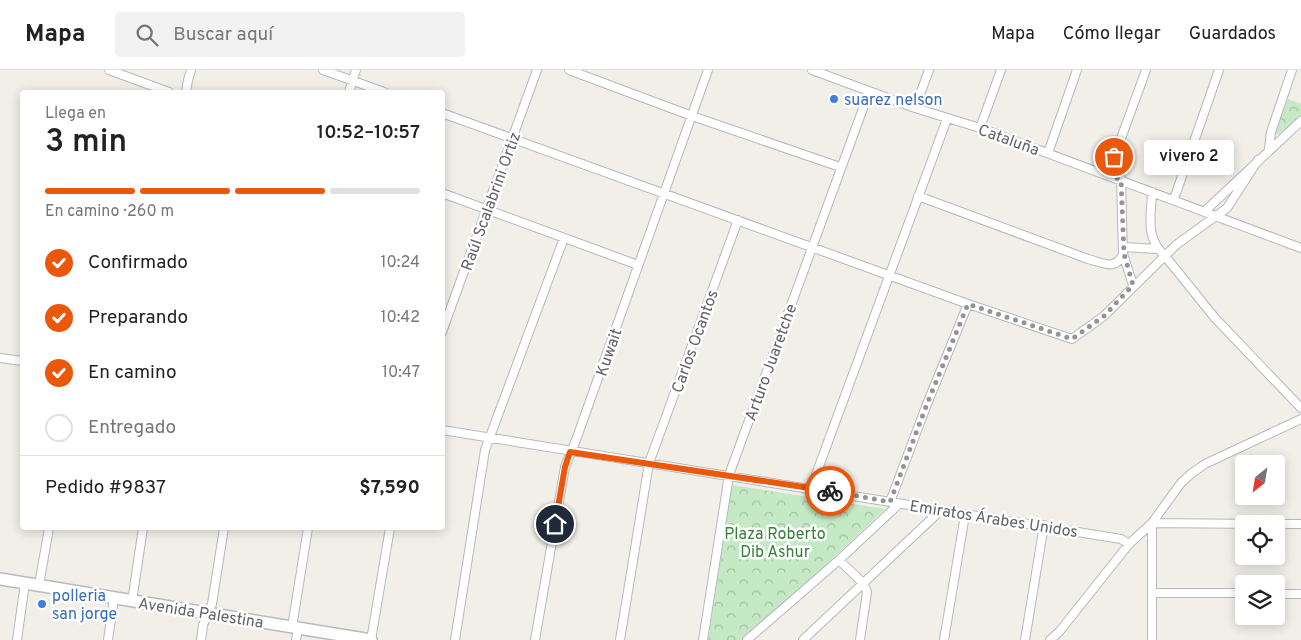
<!DOCTYPE html>
<html lang="es">
<meta charset="utf-8">
<style>
:root{--surface:#fff;--page:#f2f2f2;--text:#222;--muted:#767676;--line:#e0e0e0;--accent:#ea580c}
body{margin:0;font-family:Overpass,sans-serif;background:var(--page);color:var(--text);height:100vh;display:flex;flex-direction:column;font-size:19px;white-space:nowrap}
*{box-sizing:border-box;margin:0}
p{font-size:16px;color:var(--muted)}
.icon{flex:none;width:28px;height:28px;fill:none;stroke:currentColor;stroke-width:2;stroke-linecap:round;stroke-linejoin:round}
.map{position:relative;flex:1;overflow:hidden}
.details{position:absolute;left:20px;top:20px;width:425px;height:440px;display:flex;flex-direction:column;background:var(--surface);border-radius:5px;box-shadow:0 2px 12px #0003}
.details>*{flex:none}
.needle{width:32px;rotate:210deg}
.buttons{position:absolute;left:1235px;top:385px;display:grid;gap:10px}
.buttons a{display:grid;place-items:center;width:50px;height:50px;border-radius:5px;background:var(--surface);box-shadow:0 2px 12px #0003;font-size:25px}
.pin{position:absolute;display:grid;place-items:center;width:42px;height:42px;color:#fff;margin:-21px;border:2px solid #fff;border-radius:50%;box-shadow:0 1px 5px #0007}
.courier{position:absolute;display:grid;place-items:center;width:50px;height:50px;margin:-25px;border:4px solid #ea580c;border-radius:50%;background:#fff;color:#222;box-shadow:0 1px 6px #0007}
.bubble{position:absolute;height:35px;border-radius:5px;background:var(--surface);box-shadow:0 2px 12px #0003;font-size:16px;font-weight:600;line-height:35px;text-align:center}
.overview em{font-style:normal;font-weight:600}
.overview div{display:flex;flex-direction:column-reverse}
.overview{display:flex;align-items:center;justify-content:space-between;height:85px;padding:0 25px}
h1{font-size:32px;font-weight:600;line-height:38px}
.bar{display:grid;grid-template-columns:repeat(4,1fr);gap:8px 5px;align-content:center;height:60px;padding:0 25px}
.bar i{height:6px;border-radius:4px;background:var(--line)}
.bar .selected{background:var(--accent)}
.bar p{grid-column:span 4}
.line{display:flex;align-items:center;gap:12px;padding:0 25px;border-top:1px solid var(--line)}
.line div{flex:1}
ol{padding:0 25px;list-style:none}
li{display:flex;align-items:center;gap:15px;height:55px}
li p{margin-inline-start:auto}
li .icon{padding:5px;border-radius:50%;background:var(--accent);color:#fff;stroke-width:4}
li:last-child{color:var(--muted)}
li i{width:28px;height:28px;border:2px solid var(--line);border-radius:50%}
header{display:flex;align-items:center;gap:30px;box-sizing:border-box;height:70px;padding:0 25px;background:var(--surface);border-bottom:1px solid var(--line)}
header strong{font-size:24px}
nav{display:flex;gap:28px;margin-inline-start:auto;font-size:18px}
.search{width:350px;height:45px;background:var(--page);display:flex;align-items:center;gap:12px;box-sizing:border-box;padding:0 18px;border-radius:5px;color:var(--muted);font-size:19px}
.map>svg:first-child{display:block}
.park{fill:url(#park-crowns)}
.lines{fill:none;stroke-linecap:round;stroke-linejoin:round}
.street-casing{stroke:#b5b8bc;stroke-width:10}
.secondary-casing{stroke:#b6babf;stroke-width:14}
.street{stroke:#fff;stroke-width:8}
.secondary{stroke:#fff;stroke-width:11}
.done{stroke:#929495;stroke-width:5;stroke-dasharray:0 9}
.route{stroke:#ea580c;stroke-width:6}
.shop-dot{fill:#3f7fe0;stroke:#fff;stroke-width:2}
.labels{text-anchor:middle;stroke-width:5;stroke-linejoin:round;paint-order:stroke}
.shop-label{font-size:16px;fill:#366cbe;stroke:#fff;text-anchor:start}
.street-label{font-size:16px;fill:#5f6368;stroke:#fff}
.park-label{font-size:16px;fill:#348238;stroke:#fff}
</style>
<header>
<strong>Mapa</strong>
<div class="search"><svg class="icon" aria-label="search" viewBox="0 0 24 24"><circle cx="10" cy="10" r="6"/><path d="M15 15l6 6"/></svg>Buscar aquí</div>
<nav><a>Mapa</a><a>Cómo llegar</a><a>Guardados</a></nav>
</header>
<div class="map">
<svg width="1301" height="570" viewBox="0 0 1301 570">
<defs>
<pattern id="park-crowns" width="20" height="18" patternUnits="userSpaceOnUse" patternTransform="scale(1.25)"><rect width="20" height="18" fill="#c5e8c5"/><path d="M2 6a3 3 0 1 1 6 0M12 15a3 3 0 1 1 6 0" fill="none" stroke="#a3c0a4"/></pattern>
</defs>
<rect width="100%" height="100%" fill="#f1efe8"/>
<path class="park" d="M 1288,29 L 1301,34 L 1301,45 L 1280,64 L 1274,64 Z
M 732,415 L 885,439 L 795,524 L 741,570 L 708,570 Z"/>
<g class="lines">
<defs>
<path id="street" d="M 109,0 L 169,22
M 323,0 L 384,22
M 569,0 L 692,46 L 840,97
M 812,0 L 915,38 L 980,58 L 1301,178
M 186,22 L 188,10 L 191,0
M 349,22 L 356,0
M 915,38 L 929,0
M 442,43 L 968,234 L 1072,269 L 1104,246 L 1176,175 L 1227,138 L 1258,90
M 980,58 L 1001,0
M 1269,79 L 1271,62 L 1292,0
M 1048,83 L 1077,0
M 1108,104 L 1146,0
M 1152,122 C 1151,147 1145,168 1165,186 L 1215,248 L 1301,338
M 442,123 L 638,195
M 918,126 L 1088,189 C 1104,193 1115,201 1123,184 L 1121,109
M 1174,129 L 1219,0
M 1205,141 L 1301,51
M 1123,177 L 1157,179
M 1123,184 L 1133,215
M 442,262 L 537,0
M 0,288 L 22,291
M 442,360 L 1121,469 L 1129,474
M 811,418 L 947,49
M 890,432 L 927,334 L 968,234
M 1152,453 L 1259,454
M 1276,454 L 1301,454
M 839,490 L 864,514 L 867,522 L 860,570
M 39,515 L 49,458
M 1152,523 L 1244,523
M 1276,524 L 1301,524
M 132,531 L 143,458
M 292,557 L 308,458
M 17,570 L 25,513
M 108,570 L 114,528
M 201,570 L 203,555 L 212,534 L 224,458
M 296,570 L 298,558
M 371,570 L 390,458
M 455,570 L 485,380 L 564,168
M 535,570 L 565,397 L 576,370 L 708,0
M 620,570 L 649,393 L 738,150
M 703,570 L 729,405 L 869,22
M 747,570 L 839,490 L 899,434
M 803,570 L 941,440
M 944,570 L 965,445
M 1025,570 L 1044,455
M 1050,570 L 1059,562 L 1129,474 L 1152,453 L 1181,413 L 1192,403 L 1205,394 L 1301,349
M 1152,570 L 1152,453"/>
<path id="secondary" d="M 0,509 L 371,570"/>
</defs>
<use href="#street" class="street-casing"/>
<use href="#secondary" class="secondary-casing"/>
<use href="#street" class="street"/>
<use href="#secondary" class="secondary"/>
</g>
<g class="lines">
<path class="done" d="M 830,421 L 890,432 L 927,334 L 968,234 L 1072,269 L 1104,246 L 1133,215 L 1124,184 L 1121,110 L 1108,104 L 1114,87"/>
<path class="route" d="M 555,454 L 565,397 L 570,382 L 830,421"/>
</g>
<g class="shop-dot">
<circle cx="834" cy="29" r="5"/>
<circle cx="42" cy="534" r="5"/>
</g>
<g class="labels">
<g class="shop-label">
<text x="844" y="35">suarez nelson</text>
<text x="52" y="531">polleria<tspan x="52" dy="18">san jorge</tspan></text>
</g>
<g class="street-label">
<text transform="translate(1009 69) rotate(20)" y="6">Cataluña</text>
<text transform="translate(490 131) rotate(-70)" y="6">Raúl Scalabrini Ortiz</text>
<text transform="translate(694 271) rotate(-70)" y="6">Carlos Ocantos</text>
<text transform="translate(608 282) rotate(-71)" y="6">Kuwait</text>
<text transform="translate(770 292) rotate(-70)" y="6">Arturo Juaretche</text>
<text transform="translate(994 448) rotate(9)" y="6">Emiratos Árabes Unidos</text>
<text transform="translate(201 542) rotate(9)" y="6">Avenida Palestina</text>
</g>
<g class="park-label">
<text x="775" y="469">Plaza Roberto<tspan x="775" dy="18">Dib Ashur</tspan></text>
</g>
</g>
</svg>
<div class="buttons">
<a><svg class="needle" viewBox="-14 -14 28 28"><path d="M0-13l5 13h-10z" fill="#e53935"/><path d="M0 13l5-13h-10z" fill="#767676"/></svg></a>
<a><svg class="icon" aria-label="locate" viewBox="0 0 24 24"><circle cx="12" cy="12" r="6"/><path d="M12 2v4M12 18v4M2 12h4M18 12h4"/></svg></a>
<a><svg class="icon" aria-label="layers" viewBox="0 0 24 24"><path d="M12 4l9 5-9 5-9-5zM3 14l9 5 9-5"/></svg></a>
</div>
<div class="pin" style="left:1114px;top:87px;background:#ea580c"><svg class="icon" aria-label="bag" viewBox="0 0 24 24"><path d="M5 8h14l-1 12H6zM9 8a3 3 0 0 1 6 0"/></svg></div>
<div class="pin" style="left:555px;top:454px;background:#1f2937"><svg class="icon" aria-label="home" viewBox="0 0 24 24"><path d="M3 11l9-7 9 7M6 9v11h12V9"/></svg></div>
<div class="courier" style="left:830px;top:421px"><svg class="icon" aria-label="bike" viewBox="0 0 24 24"><circle cx="6" cy="16" r="4"/><circle cx="18" cy="16" r="4"/><path d="M6 16l4-8h5l3 8M10 8l3 8H6M13 5h3"/></svg></div>
<div class="bubble" style="left:1144px;top:70px;width:90px">vivero 2</div>
<section class="details">
<div class="overview"><div><h1>3 min</h1><p>Llega en</p></div><em>10:52–10:57</em></div>
<div class="bar"><i class="selected"></i><i class="selected"></i><i class="selected"></i><i></i><p>En camino · 260 m</p></div>
<ol>
<li><svg class="icon" aria-label="check" viewBox="0 0 24 24"><path d="M5 12l5 5 9-10"/></svg>Confirmado<p>10:24</p></li>
<li><svg class="icon" aria-label="check" viewBox="0 0 24 24"><path d="M5 12l5 5 9-10"/></svg>Preparando<p>10:42</p></li>
<li><svg class="icon" aria-label="check" viewBox="0 0 24 24"><path d="M5 12l5 5 9-10"/></svg>En camino<p>10:47</p></li>
<li><i></i>Entregado</li>
</ol>
<div class="line" style="height:65px"><div>Pedido #9837</div><b>$7,590</b></div>
</section>
</div>
